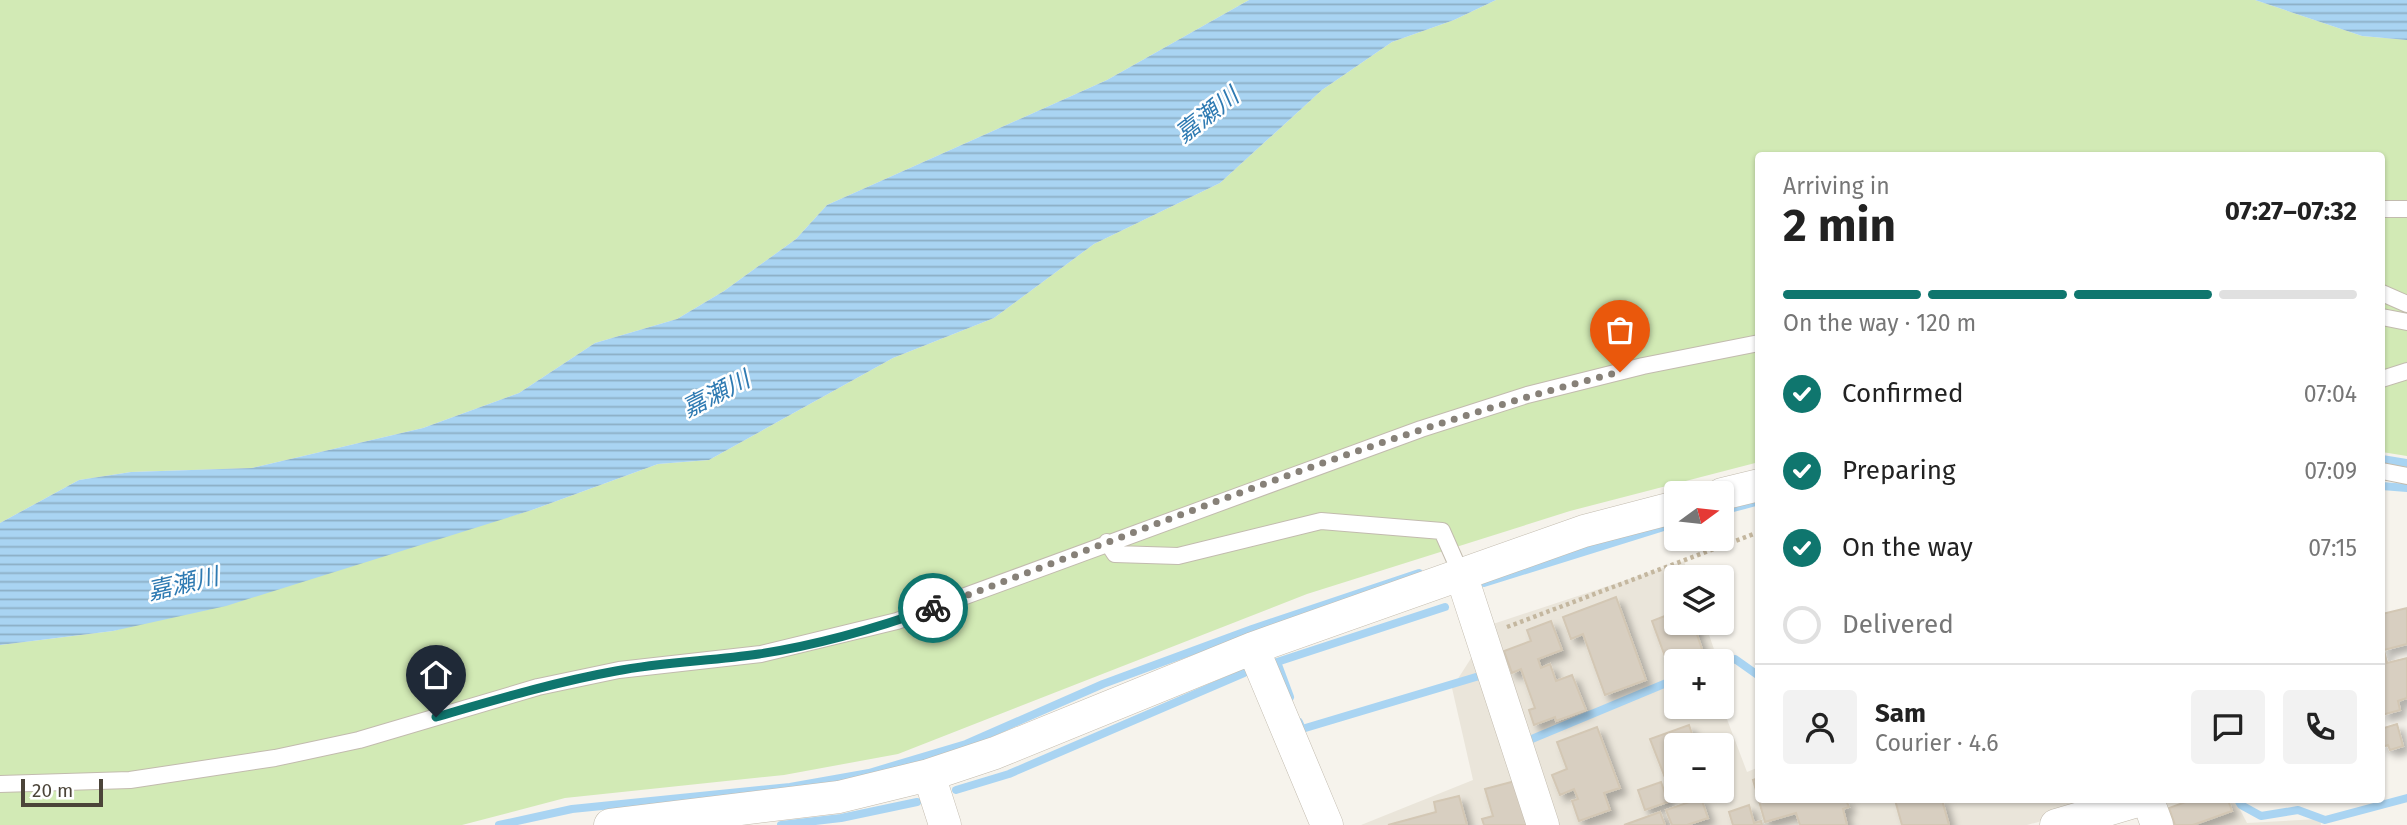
<!DOCTYPE html>
<meta charset="utf-8">
<style>
:root{--surface:#fff;--page:#f2f2f2;--text:#222;--muted:#767676;--line:#e0e0e0;--accent:#0f766e}
body{margin:0;font-family:"Fira Sans","Noto Sans JP",sans-serif;background:var(--page);color:var(--text);height:100vh;display:flex;flex-direction:column;font-size:26px;white-space:nowrap}
*{box-sizing:border-box;margin:0}
p{font-size:23px;color:var(--muted)}
.icon{flex:none;width:38px;height:38px;fill:none;stroke:currentColor;stroke-width:2;stroke-linecap:round;stroke-linejoin:round}
.map{position:relative;flex:1;overflow:hidden}
.sheet{position:absolute;left:1755px;top:152px;width:630px;height:651px;display:flex;flex-direction:column;background:var(--surface);border-radius:7px;box-shadow:0 2px 5px #0004}
.sheet>*{flex:none}
.needle{width:46px;rotate:75deg}
.fabs{position:absolute;left:1664px;top:481px;display:grid;gap:14px}
.fabs a{display:grid;place-items:center;width:70px;height:70px;border-radius:7px;background:var(--surface);box-shadow:0 2px 5px #0004;font-size:35px}
.scale{position:absolute;left:21px;bottom:18px;width:82px;box-sizing:border-box;padding-left:7px;border:4px solid #4b4439;border-top:0;font-size:19px;line-height:24px;white-space:nowrap;color:#4b4439;-webkit-text-stroke:5px #fff;paint-order:stroke}
.pin{position:absolute;display:grid;place-items:center;width:60px;height:60px;color:#fff;margin:-72px -30px;border-radius:50% 50% 50% 0;rotate:-45deg;box-shadow:0 0 7px #0007}
.pin .icon{rotate:45deg}
.courier{position:absolute;display:grid;place-items:center;width:70px;height:70px;margin:-35px;border:5px solid #0f766e;border-radius:50%;background:#fff;color:#222;box-shadow:0 2px 9px #0007}
.summary em{font-style:normal;font-weight:700}
.summary div{display:flex;flex-direction:column-reverse}
.summary{display:flex;align-items:center;justify-content:space-between;height:119px;padding:0 28px}
h1{font-size:46px;font-weight:700;line-height:52px}
.bar{display:grid;grid-template-columns:repeat(4,1fr);gap:10px 7px;align-content:center;height:84px;padding:0 28px}
.bar i{height:9px;border-radius:5px;background:var(--line)}
.bar .selected{background:var(--accent)}
.bar p{grid-column:span 4}
.line{display:flex;align-items:center;gap:18px;padding:0 28px;border-top:2px solid var(--line)}
.line div{flex:1}
.round{display:grid;place-items:center;flex:none;width:74px;height:74px;border-radius:7px;background:var(--page)}
ol{padding:0 28px;list-style:none}
li{display:flex;align-items:center;gap:21px;height:77px}
li p{margin-inline-start:auto}
li .icon{padding:7px;border-radius:50%;background:var(--accent);color:#fff;stroke-width:4}
li:last-child{color:var(--muted)}
li i{width:38px;height:38px;border:4px solid var(--line);border-radius:50%}
.map>svg:first-child{display:block}
.residential{fill:#eae5da;fill-rule:evenodd}
.grass{fill:#d2eab5}
.water{fill:url(#water-rules)}
.lines{fill:none;stroke-linecap:round;stroke-linejoin:round}
.stream{stroke:#a9d4f2;stroke-width:8}
.building{fill:#d8cfc1;stroke:#d3c7b4;stroke-width:2;filter:url(#shadow)}
.service-casing{stroke:#c2bbae;stroke-width:18}
.minor-casing{stroke:#c2bbae;stroke-width:33}
.path{stroke:#c4b79f;stroke-width:4.5;stroke-dasharray:3.5 3.5;stroke-linecap:butt}
.service{stroke:#fff;stroke-width:16}
.minor{stroke:#fff;stroke-width:32}
.done{stroke:#878178;stroke-width:7;stroke-dasharray:0 12.6}
.route{stroke:#0f766e;stroke-width:9}
.labels{text-anchor:middle;stroke-width:5;stroke-linejoin:round;paint-order:stroke}
.water-label{font-size:24px;font-style:italic;fill:#2e7ab2;stroke:#fff}
</style>
<div class="map">
<svg width="2407" height="825" viewBox="0 0 2407 825">
<defs>
<pattern id="water-rules" width="6" height="5" patternUnits="userSpaceOnUse" patternTransform="scale(1.75)"><rect width="6" height="5" fill="#a9d4f2"/><path d="M0 2.5h6" fill="none" stroke="#8caec5"/></pattern>
<filter id="shadow"><feDropShadow dx="6" dy="6" stdDeviation="3.5" flood-color="#0004"/></filter>
</defs>
<rect width="100%" height="100%" fill="#f6f3ec"/>
<path class="residential" d="M 1684,561 L 1689,577 L 1676,578 L 1676,623 L 1705,623 L 1718,661 L 1676,662 L 1676,707 L 1722,706 L 1747,772 L 1759,767 L 1759,800 L 2120,800 L 2027,825 L 1361,825 L 1473,780 L 1452,688 L 1493,624 ZM 1676,746 L 1722,746 L 1722,791 L 1676,791 Z
M 2145,800 L 2235,800 L 2247,823 L 2320,819 L 2321,825 L 2147,825 Z"/>
<path class="grass" d="M 0,0 L 1249,0 L 1107,80 L 827,205 L 796,239 L 724,291 L 677,319 L 595,343 L 519,393 L 423,428 L 252,468 L 131,472 L 79,480 L 0,523 Z
M 1496,0 L 2255,0 L 2362,36 L 2407,40 L 2407,456 L 2382,452 L 2382,156 L 1759,156 L 1759,462 L 1570,511 L 1307,594 L 898,754 L 784,775 L 565,798 L 462,825 L 0,825 L 0,645 L 113,631 L 532,510 L 658,464 L 709,460 L 893,358 L 994,318 L 1094,244 L 1220,183 L 1322,90 L 1392,42 L 1454,20 Z"/>
<path class="water" d="M 1249,0 L 1496,0 L 1454,20 L 1392,42 L 1322,90 L 1220,183 L 1094,244 L 994,318 L 893,358 L 709,460 L 658,464 L 532,510 L 226,606 L 113,631 L 0,645 L 0,523 L 79,480 L 131,472 L 252,468 L 423,428 L 519,393 L 595,343 L 677,319 L 724,291 L 796,239 L 827,205 L 1107,80 Z
M 2255,0 L 2407,0 L 2407,40 L 2362,36 Z"/>
<g class="lines">
<path class="stream" d="M 2382,459 L 2407,463
M 2382,486 L 2407,488
M 1681,494 L 1719,484
M 1722,511 L 1756,502
M 1484,583 L 1667,526
M 1722,664 L 1735,659 L 1759,676
M 1290,697 L 1277,662 L 1445,607
M 1299,722 L 1302,729 L 1486,674
M 1528,744 L 1527,741 L 1676,679
M 956,790 L 1009,774 L 1244,673
M 2238,800 L 2241,805 L 2261,816 L 2298,810 L 2325,820 L 2407,798
M 499,825 L 572,809 L 790,787 L 869,773 L 966,744 L 1103,684 L 1252,629 L 1419,573
M 781,825 L 841,818 L 917,802"/>
</g>
<path class="building" d="M 1616,597 L 1646,680 L 1605,695 L 1583,634 L 1571,639 L 1563,617 Z
M 1676,607 L 1676,623 L 1693,623 L 1705,658 L 1676,662 L 1676,668 L 1670,670 L 1652,621 L 1670,614 L 1668,610 Z
M 2407,608 L 2407,644 L 2384,650 L 2387,663 L 2407,658 L 2407,698 L 2398,701 L 2400,710 L 2382,715 L 2382,614 Z
M 1551,621 L 1562,650 L 1538,659 L 1541,668 L 1550,664 L 1556,681 L 1572,675 L 1586,710 L 1556,721 L 1555,717 L 1534,725 L 1529,710 L 1535,708 L 1521,669 L 1512,673 L 1504,651 L 1531,641 L 1527,630 Z
M 2397,724 L 2403,746 L 2390,750 L 2388,745 L 2382,747 L 2384,728 Z
M 1689,725 L 1696,746 L 1676,746 L 1676,791 L 1671,793 L 1650,739 Z
M 1597,727 L 1620,788 L 1604,793 L 1610,810 L 1579,821 L 1572,801 L 1578,799 L 1574,789 L 1560,795 L 1552,775 L 1567,769 L 1557,742 Z
M 1759,778 L 1759,800 L 1846,800 L 1849,807 L 1843,809 L 1847,825 L 1800,825 L 1796,813 L 1765,822 L 1753,780 Z
M 1519,780 L 1532,825 L 1484,825 L 1482,819 L 1493,816 L 1485,789 Z
M 1661,782 L 1668,802 L 1645,810 L 1638,790 Z
M 1459,796 L 1467,825 L 1388,825 L 1436,812 L 1434,802 Z
M 1701,798 L 1708,818 L 1687,825 L 1672,825 L 1666,810 Z
M 1895,800 L 1942,800 L 1949,825 L 1902,825 Z
M 2191,800 L 2228,800 L 2232,811 L 2193,825 L 2175,825 L 2169,808 Z
M 1749,805 L 1754,823 L 1761,821 L 1762,825 L 1733,825 L 1729,812 Z
M 1660,812 L 1665,825 L 1624,825 Z"/>
<g class="lines">
<defs>
<path id="service" d="M 2382,209 L 2407,209
M 2382,293 L 2407,304
M 2382,317 L 2407,322
M 2382,379 L 2407,371
M 2382,471 L 2407,476
M 1107,542 L 1115,554 L 1178,556 L 1321,521 L 1442,531 L 1461,574
M 0,784 L 130,780 L 275,758 L 359,740 L 538,687 L 619,670 L 761,654 L 897,621 L 1421,429 L 1527,395 L 1643,366 L 1759,343"/>
<path id="minor" d="M 1722,494 L 1759,485
M 1461,574 L 1543,825
M 1253,648 L 1327,825
M 929,775 L 945,825
M 2148,800 L 2157,825
M 610,825 L 839,797 L 929,775 L 995,753 L 1253,648 L 1584,531 L 1676,507
M 2056,825 L 2141,800"/>
</defs>
<use href="#service" class="service-casing"/>
<use href="#minor" class="minor-casing"/>
<path class="path" d="M 1507,627 L 1759,532"/>
<use href="#service" class="service"/>
<use href="#minor" class="minor"/>
</g>
<g class="lines">
<path class="done" d="M 933,608 C 1160,524 1385,431 1620,372"/>
<path class="route" d="M 436,717 C 495,700 555,682 616,671 C 663,662 711,661 759,654 C 818,645 877,628 933,608"/>
</g>
<g class="labels">
<g class="water-label">
<text transform="translate(1207 115) rotate(-38)" y="8">嘉瀬川</text>
<text transform="translate(716 394) rotate(-27)" y="8">嘉瀬川</text>
<text transform="translate(183 584) rotate(-13)" y="8">嘉瀬川</text>
</g>
</g>
</svg>
<div class="fabs">
<a><svg class="needle" viewBox="-14 -14 28 28"><path d="M0-13l5 13h-10z" fill="#e53935"/><path d="M0 13l5-13h-10z" fill="#767676"/></svg></a>
<a><svg class="icon" aria-label="layers" viewBox="0 0 24 24"><path d="M12 4l9 5-9 5-9-5zM3 14l9 5 9-5"/></svg></a>
<a>+</a>
<a>−</a>
</div>
<div class="scale">20 m</div>
<div class="pin" style="left:1620px;top:372px;background:#ea580c"><svg class="icon" aria-label="bag" viewBox="0 0 24 24"><path d="M5 8h14l-1 12H6zM9 8a3 3 0 0 1 6 0"/></svg></div>
<div class="pin" style="left:436px;top:717px;background:#1f2937"><svg class="icon" aria-label="home" viewBox="0 0 24 24"><path d="M3 11l9-7 9 7M6 9v11h12V9"/></svg></div>
<div class="courier" style="left:933px;top:608px"><svg class="icon" aria-label="bike" viewBox="0 0 24 24"><circle cx="6" cy="16" r="4"/><circle cx="18" cy="16" r="4"/><path d="M6 16l4-8h5l3 8M10 8l3 8H6M13 5h3"/></svg></div>
<section class="sheet">
<div class="summary"><div><h1>2 min</h1><p>Arriving in</p></div><em>07:27–07:32</em></div>
<div class="bar"><i class="selected"></i><i class="selected"></i><i class="selected"></i><i></i><p>On the way · 120 m</p></div>
<ol>
<li><svg class="icon" aria-label="check" viewBox="0 0 24 24"><path d="M5 12l5 5 9-10"/></svg>Confirmed<p>07:04</p></li>
<li><svg class="icon" aria-label="check" viewBox="0 0 24 24"><path d="M5 12l5 5 9-10"/></svg>Preparing<p>07:09</p></li>
<li><svg class="icon" aria-label="check" viewBox="0 0 24 24"><path d="M5 12l5 5 9-10"/></svg>On the way<p>07:15</p></li>
<li><i></i>Delivered</li>
</ol>
<div class="line" style="height:126px"><a class="round"><svg class="icon" aria-label="person" viewBox="0 0 24 24"><circle cx="12" cy="8" r="4"/><path d="M4 21q1-7 8-7t8 7"/></svg></a><div><b>Sam</b><p>Courier · 4.6</p></div><a class="round"><svg class="icon" aria-label="chat" viewBox="0 0 24 24"><path d="M4 5h16v11H9l-5 4z"/></svg></a><a class="round"><svg class="icon" aria-label="phone" viewBox="0 0 24 24"><path d="M5 4h4l2 5-3 2q2 4 5 5l2-3 5 2v4C11 20 4 13 5 4z"/></svg></a></div>
</section>
</div>
